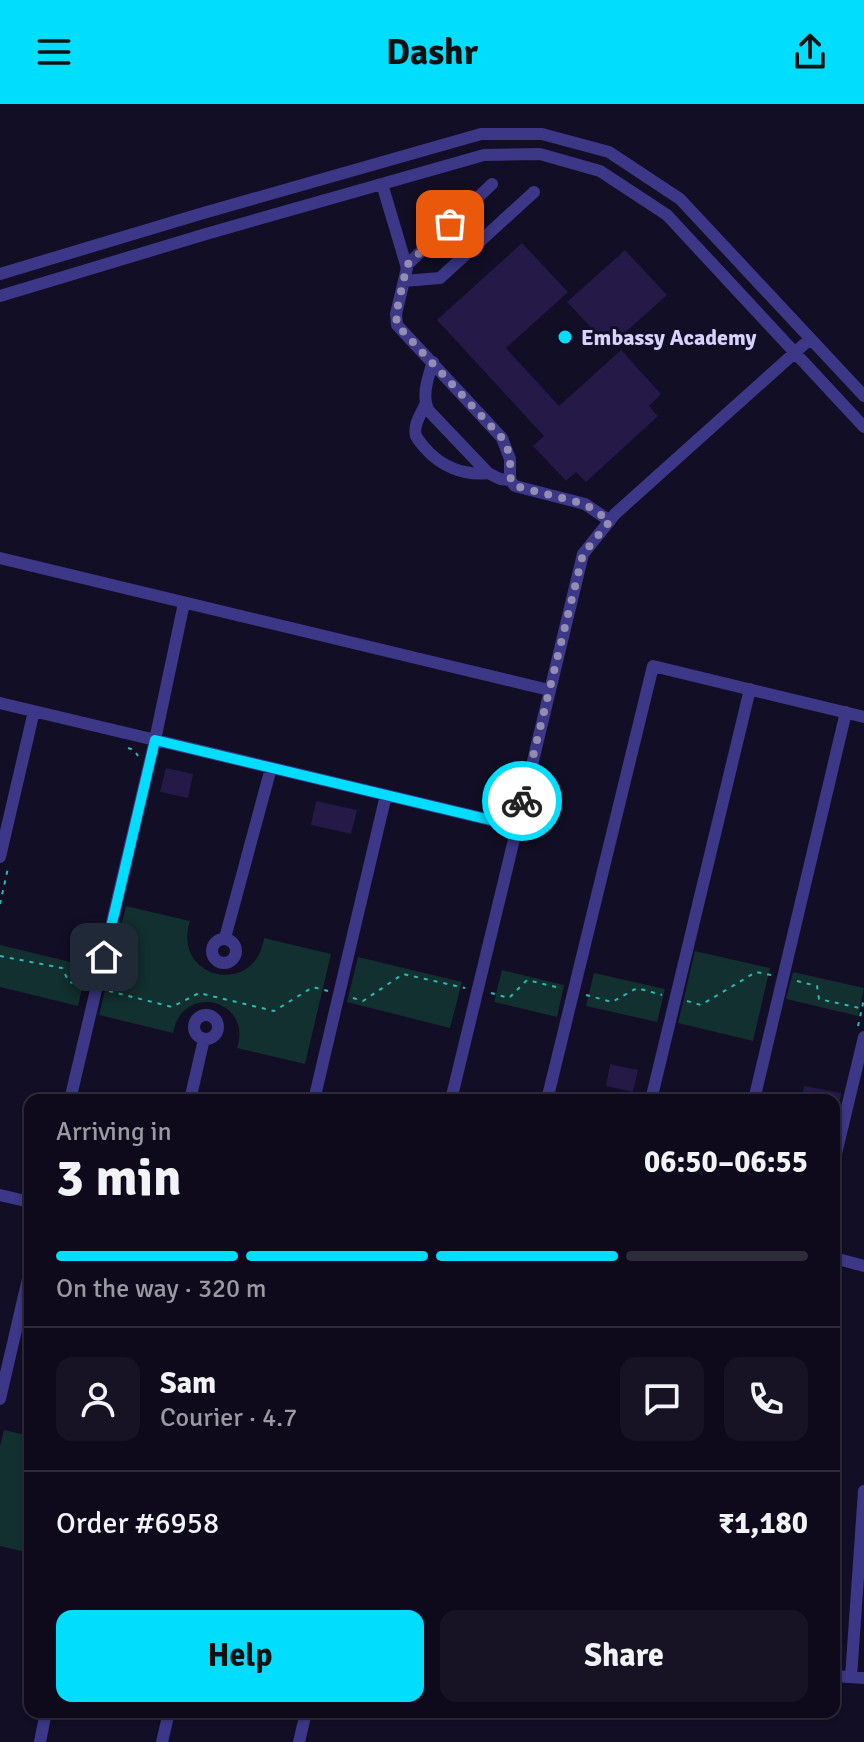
<!DOCTYPE html>
<meta charset="utf-8">
<style>
:root{--surface:#0e0a1c;--page:#171325;--text:#f1f3f6;--muted:#9b9aa3;--line:#2e2b3b;--accent:#00ddfd}
body{margin:0;font-family:Signika,sans-serif;background:var(--page);color:var(--text);height:100vh;display:flex;flex-direction:column;font-size:30px;white-space:nowrap}
*{box-sizing:border-box;margin:0}
p{font-size:26px;color:var(--muted)}
.icon{flex:none;width:44px;height:44px;fill:none;stroke:currentColor;stroke-width:2;stroke-linecap:round;stroke-linejoin:round}
.map{position:relative;flex:1;overflow:hidden}
.panel{position:absolute;left:24px;top:990px;width:816px;height:624px;display:flex;flex-direction:column;background:var(--surface);border-radius:16px;box-shadow:0 2px 6px #0004,0 0 0 2px var(--line)}
.panel>*{flex:none}
.pin{position:absolute;display:grid;place-items:center;width:68px;height:68px;color:#fff;margin:-34px;border-radius:16px;box-shadow:0 4px 12px #0006}
.courier{position:absolute;display:grid;place-items:center;width:80px;height:80px;margin:-40px;border:6px solid #00ddfd;border-radius:50%;background:#fff;color:#222;box-shadow:0 2px 10px #0007}
.overview em{font-style:normal;font-weight:800}
.overview div{display:flex;flex-direction:column-reverse}
.overview{display:flex;align-items:center;justify-content:space-between;height:136px;padding:0 32px}
h1{font-size:52px;font-weight:800;line-height:60px}
.bar{display:grid;grid-template-columns:repeat(4,1fr);gap:12px 8px;align-content:center;height:96px;padding:0 32px}
.bar i{height:10px;border-radius:6px;background:var(--line)}
.bar .on{background:var(--accent)}
.bar p{grid-column:span 4}
.line{display:flex;align-items:center;gap:20px;padding:0 32px;border-top:2px solid var(--line)}
.line div{flex:1}
.round{display:grid;place-items:center;flex:none;width:84px;height:84px;border-radius:16px;background:var(--page)}
.action{display:flex;gap:16px;margin-top:auto;padding:16px 32px}
.action a{flex:1;height:92px;border-radius:16px;background:var(--accent);color:#111;font-size:32px;font-weight:800;line-height:92px;text-align:center}
.action a+a{background:var(--page);color:var(--text)}
header{display:flex;justify-content:space-between;align-items:center;height:104px;padding:0 32px;background:var(--accent);color:#111;font-size:36px;font-weight:800}
.map>svg:first-child{display:block}
.green{fill:#11302f}
.building{fill:#241947}
.lines{fill:none;stroke-linecap:round;stroke-linejoin:round}
.path{stroke:#2bbbb6;stroke-width:2;stroke-dasharray:4 6;stroke-linecap:butt}
.minor{stroke:#3c3786;stroke-width:12}
.done{stroke:#938db3;stroke-width:8;stroke-dasharray:0 14.4}
.route{stroke:#00ddfd;stroke-width:10}
.poi-dot{fill:#00ddfd;stroke:#120e25;stroke-width:3}
.labels{text-anchor:middle;stroke-width:6;stroke-linejoin:round;paint-order:stroke}
.poi-label{font-size:22px;font-weight:bold;fill:#d8d2ff;stroke:#120e25;text-anchor:start}
</style>
<header><svg class="icon" aria-label="menu" viewBox="0 0 24 24"><path d="M4 6h16M4 12h16M4 18h16"/></svg>Dashr<svg class="icon" aria-label="share" viewBox="0 0 24 24"><path d="M12 15V3M7 8l5-5 5 5M5 13v7h14v-7"/></svg></header>
<div class="map">
<svg width="864" height="1638" viewBox="0 0 864 1638">
<rect width="100%" height="100%" fill="#120e25"/>
<path class="green" d="M 126,802 L 190,817 C 171,874 255,895 264,834 L 331,850 L 305,960 L 237,944 C 253,895 182,878 173,929 L 99,911 Z
M 0,841 L 87,862 L 78,902 L 0,883 Z
M 695,847 L 770,864 L 753,937 L 678,919 Z
M 358,853 L 462,878 L 450,924 L 347,898 Z
M 502,866 L 564,881 L 557,913 L 494,898 Z
M 793,868 L 864,884 L 858,912 L 786,895 Z
M 594,869 L 665,885 L 657,918 L 586,902 Z
M 4,1326 L 30,1332 L 30,1449 L 0,1442 L 0,1342 Z"/>
<path class="building" d="M 522,139 L 568,188 L 506,244 L 559,302 L 621,246 L 661,290 L 649,302 L 658,312 L 586,378 L 576,368 L 566,377 L 533,342 L 544,332 L 437,216 Z
M 625,146 L 667,191 L 609,243 L 567,198 Z
M 166,664 L 193,670 L 188,694 L 160,688 Z
M 316,697 L 357,706 L 351,730 L 311,721 Z
M 610,960 L 638,966 L 633,988 L 606,982 Z
M 804,982 L 841,989 L 840,996 L 802,996 Z"/>
<g class="lines">
<path class="path" d="M 128,644 L 134,646 L 138,652
M 0,800 L 8,764
M 0,852 L 62,864 L 69,878 L 83,881
M 797,877 L 817,882 L 819,895 L 864,905
M 109,887 L 172,903 L 199,889 L 274,907 L 313,883 L 328,887
M 491,889 L 509,894 L 527,876 L 560,884
M 586,891 L 612,898 L 637,884 L 662,891
M 353,894 L 363,897 L 403,870 L 465,884
M 687,897 L 701,901 L 756,868 L 771,871
M 858,922 L 864,895
M 834,1093 L 840,1069"/>
<path class="minor" d="M 382,80 L 407,164 L 396,210 L 397,221 L 502,334 L 510,355 L 510,376 L 515,382 L 585,400 L 610,417
M 407,161 L 492,80
M 0,170 L 200,110 L 481,30 L 542,30 L 609,48 L 680,95 L 864,292
M 404,177 L 440,174 L 534,88
M 0,192 L 206,130 L 484,51 L 540,50 L 600,67 L 667,111 L 864,323
M 433,258 C 428,273 421,293 429,307 L 488,369 L 500,375 L 510,376
M 425,301 C 421,310 413,321 416,332 C 417,334 423,342 424,343 C 440,362 463,372 488,369
M 0,454 L 549,586
M 0,599 L 516,722
M 0,753 L 34,607
M 225,834 L 271,664
M212 847a12 12 0 1 1 24 0a12 12 0 1 1-24 0Z
M194 923a12 12 0 1 1 24 0a12 12 0 1 1-24 0Z
M 70,996 L 155,636 L 184,499
M 190,996 L 204,935
M 314,996 L 386,691
M 451,996 L 583,450 L 615,410 L 810,235
M 547,996 L 653,562 L 864,613
M 651,996 L 750,585
M 754,996 L 846,608
M 834,1058 L 864,933
M 0,1091 L 30,1098
M 834,1154 L 864,1162
M 0,1295 L 30,1166
M 834,1572 L 864,1574
M 851,1573 L 864,1387
M 40,1638 L 46,1608
M 162,1638 L 169,1608
M 299,1638 L 306,1608"/>
</g>
<g class="lines">
<path class="done" d="M 450,120 L 407,161 L 396,210 L 397,221 L 502,334 C 506,341 509,347 510,355 C 511,366 507,372 515,382 L 585,400 L 610,417 L 583,450 L 522,697"/>
<path class="route" d="M 104,853 L 155,636 L 516,722 L 522,697"/>
</g>
<circle class="poi-dot" cx="565" cy="233" r="8"/>
<g class="labels">
<g class="poi-label">
<text x="581" y="241">Embassy Academy</text>
</g>
</g>
</svg>
<div class="pin" style="left:450px;top:120px;background:#ea580c"><svg class="icon" aria-label="bag" viewBox="0 0 24 24"><path d="M5 8h14l-1 12H6zM9 8a3 3 0 0 1 6 0"/></svg></div>
<div class="pin" style="left:104px;top:853px;background:#1f2937"><svg class="icon" aria-label="home" viewBox="0 0 24 24"><path d="M3 11l9-7 9 7M6 9v11h12V9"/></svg></div>
<div class="courier" style="left:522px;top:697px"><svg class="icon" aria-label="bike" viewBox="0 0 24 24"><circle cx="6" cy="16" r="4"/><circle cx="18" cy="16" r="4"/><path d="M6 16l4-8h5l3 8M10 8l3 8H6M13 5h3"/></svg></div>
<section class="panel">
<div class="overview"><div><h1>3 min</h1><p>Arriving in</p></div><em>06:50–06:55</em></div>
<div class="bar"><i class="on"></i><i class="on"></i><i class="on"></i><i></i><p>On the way · 320 m</p></div>
<div class="line" style="height:144px"><a class="round"><svg class="icon" aria-label="person" viewBox="0 0 24 24"><circle cx="12" cy="8" r="4"/><path d="M4 21q1-7 8-7t8 7"/></svg></a><div><b>Sam</b><p>Courier · 4.7</p></div><a class="round"><svg class="icon" aria-label="chat" viewBox="0 0 24 24"><path d="M4 5h16v11H9l-5 4z"/></svg></a><a class="round"><svg class="icon" aria-label="phone" viewBox="0 0 24 24"><path d="M5 4h4l2 5-3 2q2 4 5 5l2-3 5 2v4C11 20 4 13 5 4z"/></svg></a></div>
<div class="line" style="height:104px"><div>Order #6958</div><b>₹1,180</b></div>
<div class="action"><a>Help</a><a>Share</a></div>
</section>
</div>
